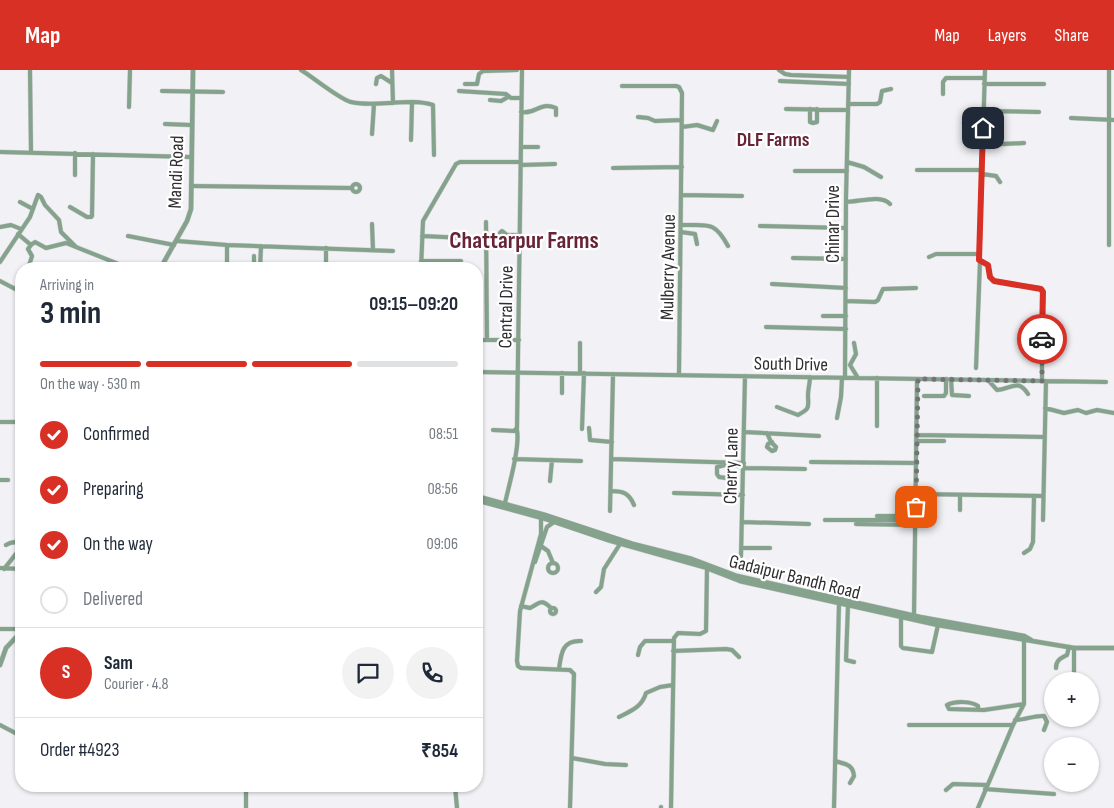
<!DOCTYPE html>
<meta charset="utf-8">
<style>
:root{--surface:#fff;--page:#f2f2f3;--text:#1f2937;--muted:#747a83;--line:#e0e1e3;--accent:#d93025}
body{margin:0;font-family:"Sofia Sans Condensed",sans-serif;background:var(--page);color:var(--text);height:100vh;display:flex;flex-direction:column;font-size:19px;white-space:nowrap}
*{box-sizing:border-box;margin:0}
p{font-size:16px;color:var(--muted)}
.icon{flex:none;width:28px;height:28px;fill:none;stroke:currentColor;stroke-width:2;stroke-linecap:round;stroke-linejoin:round}
.map{position:relative;flex:1;overflow:hidden}
.drawer{position:absolute;left:15px;top:192px;width:468px;height:530px;display:flex;flex-direction:column;background:var(--surface);border-radius:20px;box-shadow:0 1px 4px #0004}
.drawer>*{flex:none}
.tools{position:absolute;left:1044px;top:602px;display:grid;gap:10px}
.tools a{display:grid;place-items:center;width:55px;height:55px;border-radius:50%;background:var(--surface);box-shadow:0 1px 4px #0004;font-size:25px}
.pin{position:absolute;display:grid;place-items:center;width:42px;height:42px;color:#fff;margin:-21px;border-radius:10px;box-shadow:0 2px 8px #0006}
.courier{position:absolute;display:grid;place-items:center;width:50px;height:50px;margin:-25px;border:4px solid #d93025;border-radius:50%;background:#fff;color:#222;box-shadow:0 1px 6px #0007}
.headline em{font-style:normal;font-weight:700}
.headline div{display:flex;flex-direction:column-reverse}
.headline{display:flex;align-items:center;justify-content:space-between;height:85px;padding:0 25px}
h1{font-size:32px;font-weight:700;line-height:38px}
.bar{display:grid;grid-template-columns:repeat(4,1fr);gap:8px 5px;align-content:center;height:60px;padding:0 25px}
.bar i{height:6px;border-radius:4px;background:var(--line)}
.bar .selected{background:var(--accent)}
.bar p{grid-column:span 4}
.line{display:flex;align-items:center;gap:12px;padding:0 25px;border-top:1px solid var(--line)}
.line div{flex:1}
.round{display:grid;place-items:center;flex:none;width:52px;height:52px;border-radius:26px;background:var(--page)}
ol{padding:0 25px;list-style:none}
li{display:flex;align-items:center;gap:15px;height:55px}
li p{margin-inline-start:auto}
li .icon{padding:5px;border-radius:50%;background:var(--accent);color:#fff;stroke-width:4}
li:last-child{color:var(--muted)}
li i{width:28px;height:28px;border:2px solid var(--line);border-radius:50%}
header{display:flex;align-items:center;gap:30px;box-sizing:border-box;height:70px;padding:0 25px;background:var(--accent);color:#fff}
header strong{font-size:24px}
nav{display:flex;gap:28px;margin-inline-start:auto;font-size:18px}
.map>svg:first-child{display:block}
.lines{fill:none;stroke-linecap:round;stroke-linejoin:round}
.minor-casing{stroke:#cfcfd2;stroke-width:5}
.tertiary-casing{stroke:#cfcfd2;stroke-width:5.5}
.minor{stroke:#84a28c;stroke-width:4}
.tertiary{stroke:#84a28c;stroke-width:4.5}
.done{stroke:#737375;stroke-width:5;stroke-dasharray:0 9}
.route{stroke:#d93025;stroke-width:6}
.labels{text-anchor:middle;stroke-width:4.5;stroke-linejoin:round;paint-order:stroke}
.street-label{font-size:19px;fill:#2e2e30;stroke:#fff}
.neighbourhood-label{font-size:20px;font-weight:bold;fill:#682437;stroke:#fff}
.district-label{font-size:24px;font-weight:bold;fill:#682437;stroke:#fff}
</style>
<header>
<strong>Map</strong>
<nav><a>Map</a><a>Layers</a><a>Share</a></nav>
</header>
<div class="map">
<svg width="1114" height="738" viewBox="0 0 1114 738">
<rect width="100%" height="100%" fill="#f2f2f6"/>
<g class="lines">
<defs>
<path id="minor" d="M 30,0 L 31,82
M 301,0 C 313,7 339,29 351,32 C 375,38 410,27 433,35 L 434,85
M 392,0 L 393,33
M 779,0 L 785,4 L 791,5 L 849,7
M 985,0 L 979,190 L 988,195 L 990,207 L 994,211 L 1039,218 L 1042,221 L 1042,311
M 1109,0 L 1109,175
M 780,11 L 849,14
M 376,14 L 377,8 L 381,6 L 392,13
M 465,14 L 477,14 L 479,4 L 483,1 L 517,0
M 984,14 L 1044,14
M 622,16 L 676,16 L 679,17 L 682,23 L 679,305
M 162,21 L 223,22
M 459,21 L 506,24 L 511,28 L 521,28
M 943,24 L 943,12 L 946,8 L 984,8
M 490,30 L 501,31 L 508,27
M 848,34 L 877,34 L 880,32 L 882,21 L 891,19
M 129,37 L 130,0
M 786,39 L 848,40
M 810,39 L 810,52 L 813,53 L 817,52 L 817,39
M 521,42 C 536,45 539,31 556,38 L 556,45
M 638,47 L 648,48 L 655,51 L 682,50
M 1071,48 L 1114,50
M 964,53 L 971,44 L 984,41 L 1039,42
M 165,54 L 191,55
M 682,57 L 697,55 L 713,60 L 717,51
M 372,64 L 374,34
M 411,70 L 412,33
M 983,75 L 1024,73
M 521,77 L 538,77
M 0,82 L 191,87
M 847,92 L 864,97 L 881,107
M 521,95 L 555,94
M 613,98 L 682,97
M 917,100 L 982,100
M 795,101 L 847,101
M 982,104 L 996,106 L 1000,112
M 75,105 L 75,83
M352 118a4 4 0 1 1 8 0a4 4 0 1 1-8 0Z
M 191,116 L 352,118
M 682,125 L 742,126
M 20,132 L 33,139
M 846,132 C 859,132 881,124 890,134
M 70,137 L 87,147 L 91,147 L 92,146 L 93,84
M 486,152 L 487,270
M 372,154 L 373,180
M 681,155 C 708,156 714,150 728,176
M 760,156 L 846,158
M 0,157 L 11,155 L 21,159
M 681,162 L 695,164 L 697,174
M 18,164 L 31,175 L 35,172 L 46,178 L 66,173 L 131,199
M 128,166 L 174,175
M 422,166 L 486,169
M 499,169 L 500,163 L 502,161 L 507,165 L 520,165
M 177,171 L 227,175 L 393,181
M 227,175 L 227,199
M 929,187 L 936,184 L 979,184
M 793,188 L 846,189
M 421,191 L 461,191
M 0,192 L 30,147 L 38,125 L 41,127 L 45,135 L 59,150 L 61,162 L 76,177
M 28,199 L 32,186 L 28,179 L 31,175
M 254,199 L 254,186
M 260,199 L 261,176
M 326,199 L 326,178
M 421,199 L 423,151 L 456,94 L 460,92 L 521,92
M 0,211 L 19,221 L 21,221
M 772,214 L 846,218
M 846,231 L 875,232 L 878,230 L 883,219 L 916,218
M 823,246 L 846,246
M 766,257 L 846,259
M 476,270 L 519,270
M 854,273 L 856,284 L 850,295 L 858,308
M 976,298 L 980,191
M 476,302 L 1106,312
M 580,303 L 580,273
M 845,308 L 846,128 L 849,0
M 951,309 L 952,325 L 969,326
M 988,310 L 997,320 C 1011,319 1018,308 1028,324
M 562,323 L 562,303
M 924,326 L 944,326 L 946,323 L 946,309
M 777,337 L 798,345 C 811,338 808,337 808,325 C 808,319 810,313 810,307
M 1045,338 L 1064,343 L 1078,340 L 1086,343 L 1097,340 L 1114,343
M 837,348 L 841,327 L 842,308
M 0,352 L 21,352
M 877,356 L 877,308
M 589,358 L 590,370 L 612,372
M 582,359 L 584,303
M 493,360 L 514,361 L 517,358 L 522,0
M 744,362 L 819,366
M 767,363 L 771,372 L 776,377 L 775,380 L 772,381 L 767,377 L 768,374 L 772,372
M 916,365 L 1044,367
M 916,371 L 944,371
M 514,389 L 581,391
M 612,389 L 744,393
M 811,392 L 917,393
M 744,398 L 805,399
M 734,409 L 719,407 L 717,404 L 717,397 L 725,395 L 744,396
M 0,410 L 8,410
M 550,411 L 552,390
M 611,421 C 623,421 629,423 634,435
M 674,423 L 743,425
M 505,433 C 509,415 520,378 517,360
M 960,440 L 960,425
M 610,441 L 613,304
M 877,446 L 903,446 L 905,442 L 906,427 L 909,425 L 916,424 L 1043,426
M 541,447 L 541,464 L 520,541 L 517,591 L 518,596 L 521,598 L 570,600 L 574,604 L 570,738
M 825,450 L 916,450
M 1043,450 L 1046,311
M 743,452 L 809,454
M 856,454 L 916,455
M 541,476 L 548,481 L 553,493
M 742,478 L 770,478
M 1024,483 L 1030,479 L 1033,472 L 1034,426
M 741,486 L 745,306
M 535,492 L 547,457 L 554,452
M548 498a5 5 0 1 1 10 0a5 5 0 1 1-10 0Z
M 0,498 L 21,499
M 4,499 L 19,480 L 18,475 L 15,472 L 10,473 L 6,475
M 596,522 L 601,517 L 604,499 L 620,474
M 848,535 L 846,590 L 854,592
M 521,536 L 530,538 C 540,533 541,528 551,538
M550 541a3 3 0 1 1 6 0a3 3 0 1 1-6 0Z
M 914,546 L 917,309
M 901,547 L 901,576 L 903,578 L 932,582 L 938,555
M 0,559 L 21,559
M 673,581 L 726,579 L 732,580 L 739,587
M 638,585 L 640,577 L 645,571 L 674,571
M 1056,598 C 1056,590 1061,588 1067,585 L 1069,577
M 559,599 C 561,584 562,570 581,571
M 1074,611 L 1074,578
M 978,639 L 978,636 C 971,631 955,631 947,635 L 949,639 L 984,640 L 1024,634
M 619,647 C 631,641 642,637 646,623 L 660,617 L 673,615
M 1015,650 C 1025,650 1035,645 1044,646 L 1047,652 L 1044,660
M 0,655 L 21,666
M 909,655 L 1013,655
M 572,688 L 605,694 L 626,695
M 835,691 C 845,694 853,694 854,706 L 850,713
M 455,716 L 457,738
M 985,719 L 1054,724
M 946,720 L 953,714 L 987,715
M 246,738 L 246,716
M 661,738 L 661,737
M 671,738 L 674,568 L 678,563 L 700,564 L 706,561 L 707,498
M 834,738 L 839,533
M 978,738 L 1013,655 L 1024,634 L 1024,570"/>
<path id="tertiary" d="M 160,199 L 187,151 L 191,139 L 193,0
M 476,426 L 545,445 L 633,474 L 692,489 L 737,506 L 920,547 L 1024,566 L 1031,570
M 476,430 L 546,449 L 608,470 L 704,497 L 740,511 L 938,555 L 1074,578 L 1114,578
M 0,595 L 6,578 L 21,562"/>
</defs>
<use href="#minor" class="minor-casing"/>
<use href="#tertiary" class="tertiary-casing"/>
<use href="#minor" class="minor"/>
<use href="#tertiary" class="tertiary"/>
</g>
<g class="lines">
<path class="done" d="M 916,437 L 918,309 L 1042,311 L 1042,269"/>
<path class="route" d="M 983,58 L 979,190 L 988,195 L 990,207 L 994,211 L 1041,219 L 1043,222 L 1042,269"/>
</g>
<g class="labels">
<g class="street-label">
<text transform="translate(175 102) rotate(-88)" y="7">Mandi Road</text>
<text transform="translate(832 154) rotate(-90)" y="7">Chinar Drive</text>
<text transform="translate(667 197) rotate(-89)" y="7">Mulberry Avenue</text>
<text transform="translate(505 237) rotate(-89)" y="7">Central Drive</text>
<text transform="translate(791 293) rotate(1)" y="7">South Drive</text>
<text transform="translate(730 396) rotate(-89)" y="7">Cherry Lane</text>
<text transform="translate(795 506) rotate(14)" y="7">Gadaipur Bandh Road</text>
</g>
<g class="neighbourhood-label">
<text x="773" y="76">DLF Farms</text>
</g>
<g class="district-label">
<text x="524" y="178">Chattarpur Farms</text>
</g>
</g>
</svg>
<div class="tools">
<a>+</a>
<a>−</a>
</div>
<div class="pin" style="left:916px;top:437px;background:#ea580c"><svg class="icon" aria-label="bag" viewBox="0 0 24 24"><path d="M5 8h14l-1 12H6zM9 8a3 3 0 0 1 6 0"/></svg></div>
<div class="pin" style="left:983px;top:58px;background:#1f2937"><svg class="icon" aria-label="home" viewBox="0 0 24 24"><path d="M3 11l9-7 9 7M6 9v11h12V9"/></svg></div>
<div class="courier" style="left:1042px;top:269px"><svg class="icon" aria-label="car" viewBox="0 0 24 24"><path d="M5 17H2v-5l4-1 3-4h7l3 4 3 1v5h-3M9 17h6M6 11h13"/><circle cx="7" cy="17" r="2"/><circle cx="17" cy="17" r="2"/></svg></div>
<section class="drawer">
<div class="headline"><div><h1>3 min</h1><p>Arriving in</p></div><em>09:15–09:20</em></div>
<div class="bar"><i class="selected"></i><i class="selected"></i><i class="selected"></i><i></i><p>On the way · 530 m</p></div>
<ol>
<li><svg class="icon" aria-label="check" viewBox="0 0 24 24"><path d="M5 12l5 5 9-10"/></svg>Confirmed<p>08:51</p></li>
<li><svg class="icon" aria-label="check" viewBox="0 0 24 24"><path d="M5 12l5 5 9-10"/></svg>Preparing<p>08:56</p></li>
<li><svg class="icon" aria-label="check" viewBox="0 0 24 24"><path d="M5 12l5 5 9-10"/></svg>On the way<p>09:06</p></li>
<li><i></i>Delivered</li>
</ol>
<div class="line" style="height:90px"><b class="round" style="background:var(--accent);color:#fff">S</b><div><b>Sam</b><p>Courier · 4.8</p></div><a class="round"><svg class="icon" aria-label="chat" viewBox="0 0 24 24"><path d="M4 5h16v11H9l-5 4z"/></svg></a><a class="round"><svg class="icon" aria-label="phone" viewBox="0 0 24 24"><path d="M5 4h4l2 5-3 2q2 4 5 5l2-3 5 2v4C11 20 4 13 5 4z"/></svg></a></div>
<div class="line" style="height:65px"><div>Order #4923</div><b>₹854</b></div>
</section>
</div>
